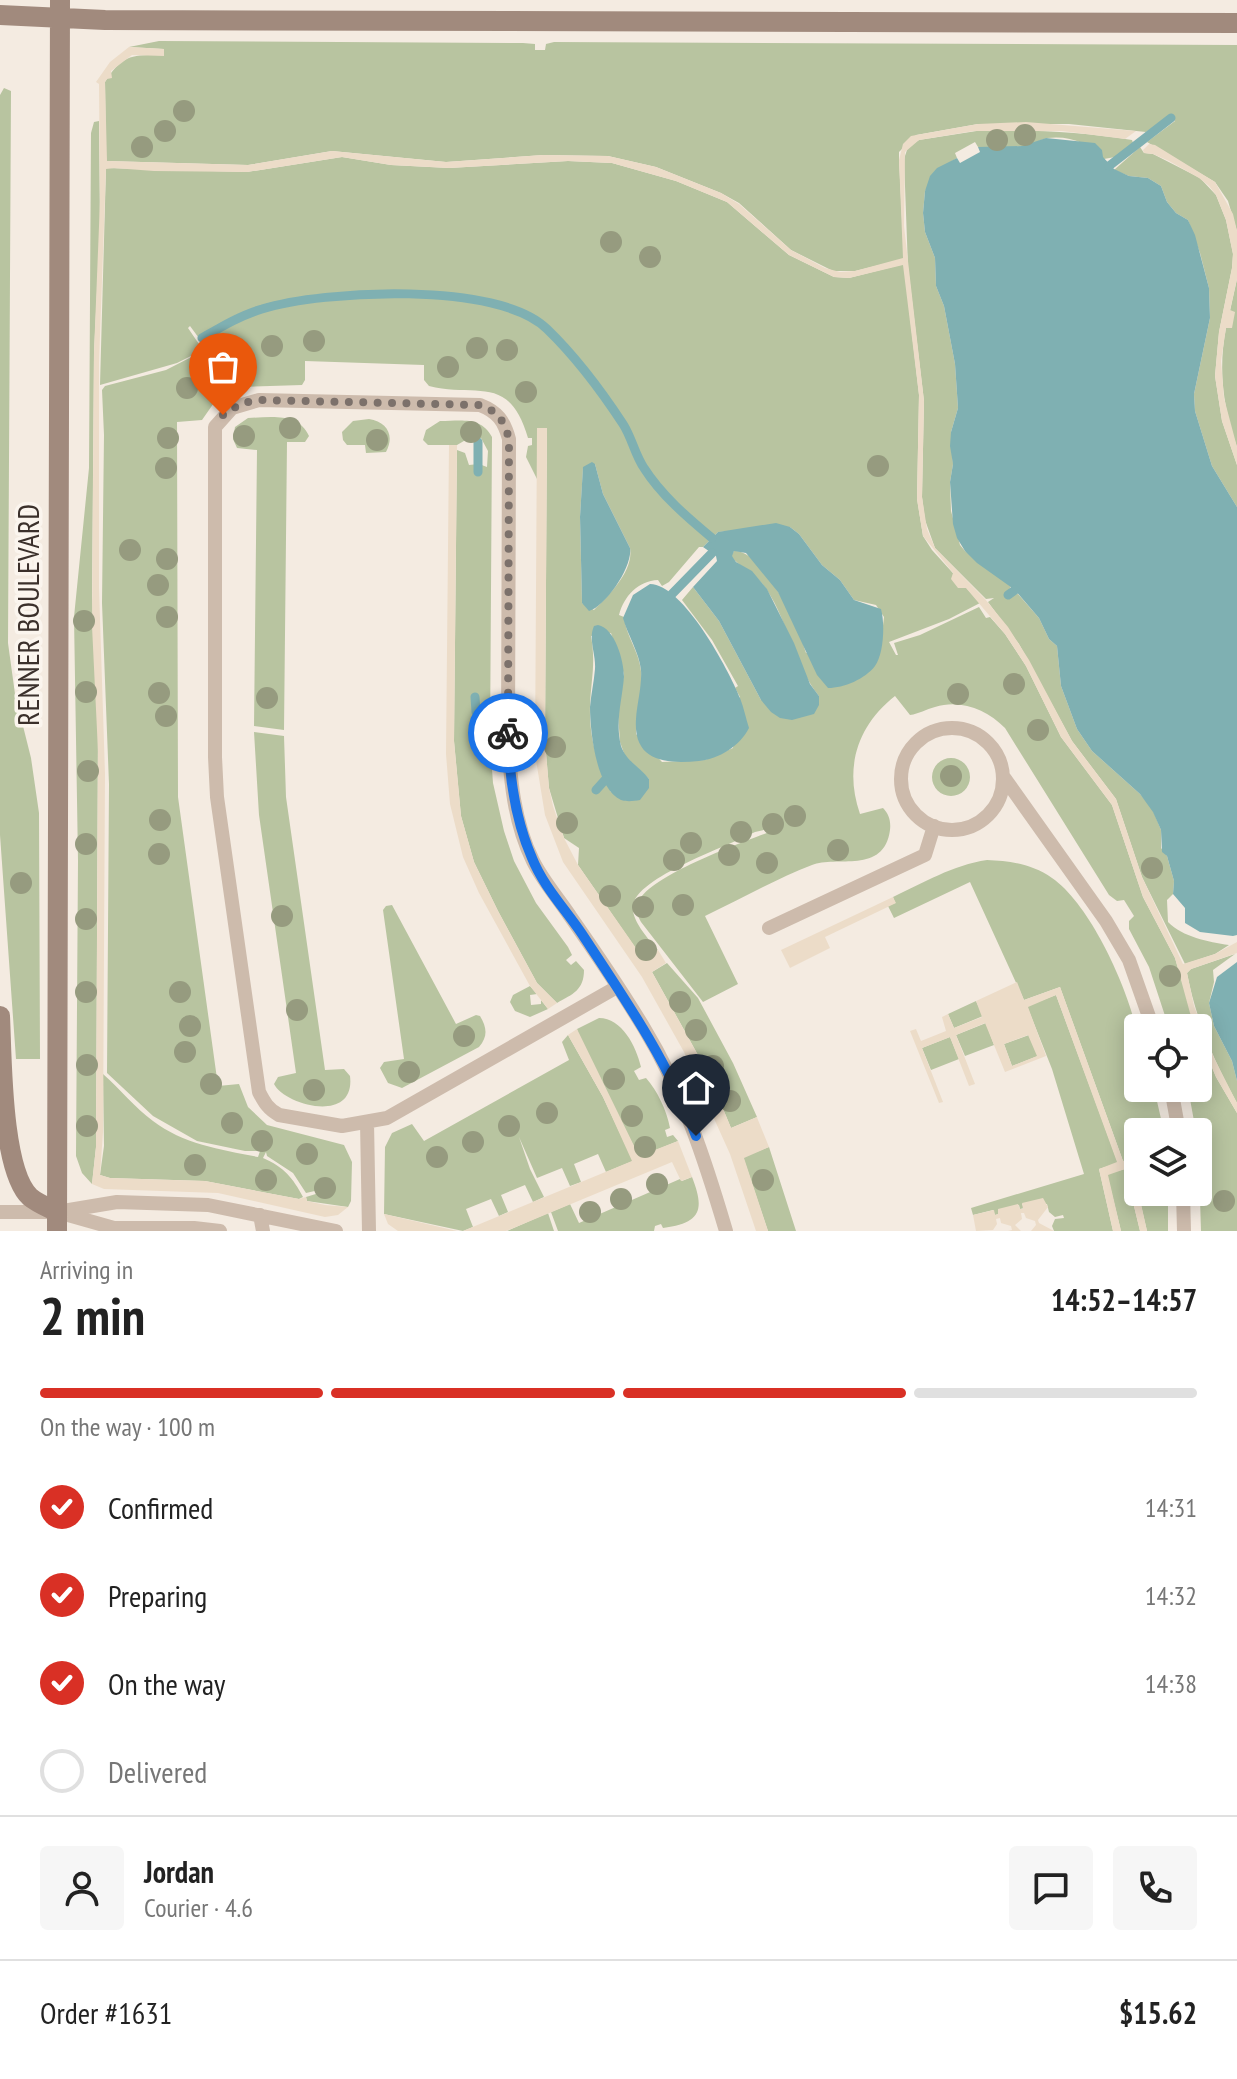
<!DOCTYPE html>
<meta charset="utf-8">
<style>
:root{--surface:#fff;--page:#f6f6f6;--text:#222;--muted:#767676;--line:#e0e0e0;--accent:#d93025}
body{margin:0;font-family:"PT Sans Narrow",sans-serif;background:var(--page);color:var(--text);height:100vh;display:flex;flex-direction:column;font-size:30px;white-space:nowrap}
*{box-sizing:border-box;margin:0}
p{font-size:26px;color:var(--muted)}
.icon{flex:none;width:44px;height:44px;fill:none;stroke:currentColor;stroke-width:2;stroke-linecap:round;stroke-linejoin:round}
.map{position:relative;height:1231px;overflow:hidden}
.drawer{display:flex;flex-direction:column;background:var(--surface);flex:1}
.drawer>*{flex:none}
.tools{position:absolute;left:1124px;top:1014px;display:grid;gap:16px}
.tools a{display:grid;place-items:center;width:88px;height:88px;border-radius:8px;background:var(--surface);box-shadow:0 4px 20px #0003;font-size:40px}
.pin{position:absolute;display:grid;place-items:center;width:68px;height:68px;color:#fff;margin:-82px -34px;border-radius:50% 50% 50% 0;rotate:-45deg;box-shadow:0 0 8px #0007}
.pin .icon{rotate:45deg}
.courier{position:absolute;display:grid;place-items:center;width:80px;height:80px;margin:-40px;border:6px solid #1a73e8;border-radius:50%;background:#fff;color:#222;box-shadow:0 2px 10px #0007}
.headline em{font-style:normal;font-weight:600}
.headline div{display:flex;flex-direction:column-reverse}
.headline{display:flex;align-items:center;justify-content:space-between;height:136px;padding:0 40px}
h1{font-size:52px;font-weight:600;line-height:60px}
.bar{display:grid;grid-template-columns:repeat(4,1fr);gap:12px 8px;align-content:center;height:96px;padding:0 40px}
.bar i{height:10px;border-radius:6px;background:var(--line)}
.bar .active{background:var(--accent)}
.bar p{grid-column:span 4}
.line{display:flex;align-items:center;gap:20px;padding:0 40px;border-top:2px solid var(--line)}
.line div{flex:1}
.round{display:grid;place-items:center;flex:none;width:84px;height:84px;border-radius:8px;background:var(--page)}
ol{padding:0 40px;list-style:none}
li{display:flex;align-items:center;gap:24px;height:88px}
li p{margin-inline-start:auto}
li .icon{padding:8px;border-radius:50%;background:var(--accent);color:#fff;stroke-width:4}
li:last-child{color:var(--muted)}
li i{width:44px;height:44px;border:4px solid var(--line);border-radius:50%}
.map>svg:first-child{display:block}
.green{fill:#b8c4a0;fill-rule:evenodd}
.plaza{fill:#ecdcc8;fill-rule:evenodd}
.water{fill:#7fb0b2}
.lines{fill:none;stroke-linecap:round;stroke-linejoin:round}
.stream{stroke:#7fb0b2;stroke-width:9}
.service{stroke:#cdbbac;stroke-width:14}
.secondary{stroke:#a18a7d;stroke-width:20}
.tree{fill:#969b7f}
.done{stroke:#7c716b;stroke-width:8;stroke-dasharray:0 14.4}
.route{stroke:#1a73e8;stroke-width:10}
.labels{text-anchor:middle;stroke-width:7;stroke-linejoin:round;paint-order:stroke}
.street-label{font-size:30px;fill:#3b302b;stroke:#fbf5ee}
</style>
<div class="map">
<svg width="1237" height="1231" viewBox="0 0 1237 1231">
<rect width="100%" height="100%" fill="#f4ebe1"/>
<path class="green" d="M 159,41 L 523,43 L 535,44 L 535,50 L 545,50 L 546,44 L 554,42 L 1237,45 L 1237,231 L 1228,201 L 1215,182 L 1147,142 L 1175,121 L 1171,116 L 1146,132 L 1069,124 L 978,124 L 916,135 L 899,152 L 899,160 L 904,259 L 855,271 L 833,271 L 791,250 L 739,203 L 721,193 L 656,167 L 608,156 L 543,155 L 446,162 L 332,151 L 248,165 L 106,161 L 105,82 C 123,54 131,55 164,55 L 164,49 L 129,47 Z
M 4,88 L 11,91 L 8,643 L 15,694 L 31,758 L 39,813 L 40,1059 L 16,1059 L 0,835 L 0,95 Z
M 99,121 L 100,231 L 94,352 L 92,596 L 98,721 L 96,1147 L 92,1184 L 82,1173 L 76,1156 L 78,861 L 74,617 L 89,468 L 91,133 L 94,122 Z
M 983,130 C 1033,130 1082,132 1132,140 L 1133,143 L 1115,157 L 1104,159 C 1090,143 1069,135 1047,138 C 1039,140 1032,145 1023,146 C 1008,148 993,147 978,147 L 975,142 L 955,153 L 957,158 L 941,168 L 925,191 L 923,213 L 925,232 L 935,258 L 936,286 L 944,306 L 955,364 L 958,408 L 951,432 L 953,464 L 950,482 L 951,511 L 960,545 L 965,551 L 1011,586 L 1006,595 L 1018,594 L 1039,618 L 1049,639 L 1057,646 L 1061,686 L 1077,729 L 1092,751 L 1140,794 L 1152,808 L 1161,830 L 1161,848 L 1167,856 L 1174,881 L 1173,894 L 1167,900 L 1168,922 C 1183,937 1208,942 1229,945 L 1215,954 L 1185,964 L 1142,877 L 1116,799 L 1072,741 L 1019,644 L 988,602 L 994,598 L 986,599 L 935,548 L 925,520 L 922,497 L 924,401 L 908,267 L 904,159 L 908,147 L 919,140 Z
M 1140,147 L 1144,153 L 1153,154 L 1200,178 L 1216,195 L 1226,220 L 1233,254 L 1232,268 L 1219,332 L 1215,376 L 1222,421 L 1237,465 L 1237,507 L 1212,466 L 1195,411 L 1194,394 L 1210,318 L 1209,288 L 1200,253 L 1188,220 L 1176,213 L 1167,202 L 1161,186 L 1148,178 L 1129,176 L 1114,170 Z
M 342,157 L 391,165 L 449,168 L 568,161 L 612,163 L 676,181 L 727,202 L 789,255 L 834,277 L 849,278 L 904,264 L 919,395 L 917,499 L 923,536 L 932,550 L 980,603 L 949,619 L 889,642 L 896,655 L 898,655 L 894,643 L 920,635 L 979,607 L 986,618 L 990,617 L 1005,634 L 1026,666 L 1061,737 L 1112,805 L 1143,897 L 1175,958 L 1196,1028 L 1169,1028 L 1149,967 L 1129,929 L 1129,921 L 1134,916 L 1124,900 L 1117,901 L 1109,895 L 1005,728 C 987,710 961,699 935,707 C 926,709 919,714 910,715 L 895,696 C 857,726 844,768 860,814 L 883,808 C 889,814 891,821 890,830 C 884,875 836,855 812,865 C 776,879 740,899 705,916 L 738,984 L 703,1002 L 641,922 C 638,916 635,911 637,904 C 647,876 743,842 772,831 L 772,828 L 755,832 C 729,846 636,877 633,906 C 631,920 649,940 658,950 L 643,959 L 578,865 L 579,848 L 564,838 L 549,788 L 545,741 L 547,428 L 537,429 L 537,479 L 526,457 L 528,446 L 532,445 L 532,438 L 528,438 C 509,373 477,398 429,386 L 424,380 L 424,365 L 305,361 L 305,380 L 302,385 L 238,387 L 218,397 L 202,420 L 177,422 L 178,797 L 218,1086 L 239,1084 L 248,1107 L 267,1125 L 344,1145 L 352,1162 L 351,1201 L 348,1207 L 307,1201 L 306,1197 L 319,1193 L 319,1190 L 306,1193 L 293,1173 L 267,1156 L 266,1152 L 263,1158 C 284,1167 293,1178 303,1197 L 299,1199 L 205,1181 L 110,1178 L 100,1175 L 104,1146 L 103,1074 C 120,1089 135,1108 153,1121 C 183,1144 222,1150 258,1157 L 260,1151 L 245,1151 L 197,1141 L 153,1116 L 107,1073 L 109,784 L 102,603 L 104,435 L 102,390 L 105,386 L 166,370 L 207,349 L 190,326 L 188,328 L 203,350 L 177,363 L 100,385 L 106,168 L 247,172 ZM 595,464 L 603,494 L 630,548 C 634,571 609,595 594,610 L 582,603 L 580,517 L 583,468 ZM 790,527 L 799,534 L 822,565 L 840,580 L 854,600 L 876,605 L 884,617 L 880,651 L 806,653 C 799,628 763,549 734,551 L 731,556 C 741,569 756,573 767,590 C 788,622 796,668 819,696 L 761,700 L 719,621 L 693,587 L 682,600 L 712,640 L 738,686 L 735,688 L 740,697 L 733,748 L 705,760 L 662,762 L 636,734 C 636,713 643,692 641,671 C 639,651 626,636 624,617 L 619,615 C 624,596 638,581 658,580 L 662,586 L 669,582 L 699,547 L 703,547 L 718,532 ZM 611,633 L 624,674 L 618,714 L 620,742 L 625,756 L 649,779 L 611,792 C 597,764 589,737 590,706 C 591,679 596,664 591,636 Z
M 1237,279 L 1237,447 C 1223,407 1218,370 1226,328 L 1232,327 L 1230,311 Z
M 248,418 C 270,417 299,412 309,436 L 305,442 L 287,442 L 284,730 L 254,726 L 257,450 L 237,448 L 233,439 L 235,427 Z
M 369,419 C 387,422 395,435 386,452 L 366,453 L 365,445 L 347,445 L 343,440 L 342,432 L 353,421 Z
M 440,421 C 461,421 481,416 492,437 L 490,742 L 493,783 L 504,831 L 514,861 L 536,903 L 568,947 L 572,955 L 566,960 L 571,965 L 576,961 L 584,970 C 584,990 573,994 557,1003 L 537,983 L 498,911 L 474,862 L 461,816 L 454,741 L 457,450 L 465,453 L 469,465 L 479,464 L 487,467 L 488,451 L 481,438 L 469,438 L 457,445 L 428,445 L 423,440 L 426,430 Z
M 254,732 L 284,736 L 286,797 L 325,1070 L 344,1069 L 350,1076 C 356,1125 284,1105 274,1084 L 278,1077 L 296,1073 L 259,815 Z
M932 777a19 19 0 1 1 38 0a19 19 0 1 1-38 0Z
M 987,860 C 1010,861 1032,864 1052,878 C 1090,904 1128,988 1137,1032 C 1141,1050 1138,1070 1138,1088 L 1154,1088 L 1164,1132 L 1138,1132 L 1138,1191 L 1131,1160 L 1123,1161 L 1060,987 L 1024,1000 L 970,882 L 894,918 L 888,906 L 895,903 L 893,897 C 923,883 953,865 987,860 Z
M 392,905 L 456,1024 L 476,1015 L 480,1016 C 487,1028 488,1036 479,1047 L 402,1088 L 388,1083 L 380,1068 L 384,1062 L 404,1059 L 383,910 L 386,906 Z
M 1235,954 L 1213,970 L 1214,982 L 1209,1003 L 1214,1026 L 1232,1061 L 1237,1081 L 1237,1103 C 1214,1061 1196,1020 1187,973 L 1191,969 Z
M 667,963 L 698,998 L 733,1063 L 757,1117 L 731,1128 L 709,1075 L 652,972 Z
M 530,986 L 537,994 L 530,995 L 531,1005 L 541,1004 L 541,1000 L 548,1009 L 530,1017 L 515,1011 L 510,1002 L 513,995 Z
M 1056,995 L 1118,1163 L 1099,1169 L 1113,1231 L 1054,1231 L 1052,1226 L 1055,1219 L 1064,1218 L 1063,1215 L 1055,1217 L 1049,1212 L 1047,1204 L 1022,1204 L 1024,1208 L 1020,1209 L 1019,1205 L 998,1210 L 999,1214 L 995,1215 L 993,1210 L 973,1215 L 971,1208 L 1084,1174 L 1052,1069 L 1027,1006 Z
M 976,1001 L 983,1016 L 954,1028 L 948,1014 Z
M 599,1018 C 622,1018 636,1046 641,1067 L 634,1071 L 639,1080 L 646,1078 C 657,1090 667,1111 670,1128 L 665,1130 L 667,1137 L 673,1135 L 678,1141 L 639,1157 L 579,1037 L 577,1029 Z
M 986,1023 L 994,1045 L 965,1056 L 956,1035 Z
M 1198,1034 L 1216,1077 L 1237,1113 L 1237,1231 L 1201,1231 L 1198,1132 L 1196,1132 L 1188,1088 L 1198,1088 Z
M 568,1035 L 603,1097 L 633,1161 L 606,1172 L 598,1154 L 574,1164 L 581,1182 L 570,1186 L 562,1168 L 537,1178 L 519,1137 L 530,1169 L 544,1197 L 533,1202 L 525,1185 L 501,1195 L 508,1212 L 499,1216 L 491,1199 L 466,1209 L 473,1227 L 463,1231 L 384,1214 L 385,1147 L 392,1133 L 412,1124 L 424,1141 L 569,1060 L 562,1042 Z
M 1029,1035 L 1038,1056 L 1012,1066 L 1004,1044 Z
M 950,1037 L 959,1059 L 931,1070 L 922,1048 Z
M 769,1147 L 796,1231 L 768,1231 L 743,1157 Z
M 1125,1169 L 1140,1231 L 1121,1231 L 1107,1174 Z
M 692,1177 C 705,1210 701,1223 663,1228 L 661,1224 L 655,1226 L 654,1231 L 558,1231 L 551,1212 L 570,1204 L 579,1223 L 680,1179 L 682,1181 Z
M 1138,1192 L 1168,1192 L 1168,1231 L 1147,1231 Z
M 548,1213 L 554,1231 L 507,1231 Z"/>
<path class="plaza" d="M 129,47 L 164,49 L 164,56 L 132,55 L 111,71 L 112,78 L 107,79 L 105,82 L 107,161 L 248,165 L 332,151 L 446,162 L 543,155 L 608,156 L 656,167 L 721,193 L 739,204 L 791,250 L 825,268 L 840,272 L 855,271 L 903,258 L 899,160 L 903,144 L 911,136 L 978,124 L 1026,122 L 1136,131 L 1125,139 L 1062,131 L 974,131 L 919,140 L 905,152 L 904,226 L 924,401 L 922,497 L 927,529 L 935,548 L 985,599 L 1008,627 L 1029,660 L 1072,741 L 1116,799 L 1142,877 L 1183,964 L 1215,954 L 1237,942 L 1237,953 L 1191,969 L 1187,973 L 1194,1006 L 1214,1058 L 1237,1103 L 1237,1113 L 1216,1077 L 1202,1043 L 1198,1028 L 1190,1013 L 1175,958 L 1143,897 L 1112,805 L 1061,737 L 1026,666 L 1005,634 L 966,588 L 958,588 L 951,579 L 953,573 L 923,536 L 917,499 L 919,395 L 903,265 L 849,278 L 834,277 L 789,255 L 727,202 L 676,181 L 612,163 L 568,161 L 449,168 L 391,165 L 342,157 L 247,172 L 154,171 L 114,168 L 106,169 L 99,363 L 99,588 L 105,774 L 103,1132 L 100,1175 L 110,1178 L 205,1181 L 299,1199 L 306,1197 L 307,1201 L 325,1205 L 348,1207 L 338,1215 L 325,1217 L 218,1193 L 104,1189 L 92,1184 L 96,1147 L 98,751 L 92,626 L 94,352 L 100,201 L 99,84 L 96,82 L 110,62 Z
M 1149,144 L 1155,145 L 1215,182 L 1233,214 L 1237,231 L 1237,279 L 1230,310 L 1235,312 L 1232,328 L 1226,328 L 1221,361 L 1224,398 L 1237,447 L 1237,465 L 1222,421 L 1215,376 L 1219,332 L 1232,268 L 1233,254 L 1226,220 L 1216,195 L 1209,186 L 1199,178 L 1169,161 L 1153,154 L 1144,153 L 1143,150 Z
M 537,428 L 547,428 L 545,741 L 549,788 L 553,806 L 564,838 L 578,865 L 643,958 L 658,950 L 666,963 L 652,972 L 709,1075 L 731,1128 L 757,1117 L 758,1120 L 769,1147 L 744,1158 L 768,1231 L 756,1231 L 730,1154 L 684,1052 L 642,977 L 563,862 L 545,815 L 535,754 Z
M 449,445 L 457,445 L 454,741 L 461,816 L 474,862 L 498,911 L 537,983 L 557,1003 L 548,1009 L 530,986 L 479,893 L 463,857 L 450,804 L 446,754 Z
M 893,897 L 896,903 L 825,937 L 830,948 L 790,968 L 781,950 Z
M 1017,982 L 1024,1000 L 1060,987 L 1123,1161 L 1131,1159 L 1147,1231 L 1140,1231 L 1125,1169 L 1108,1175 L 1121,1231 L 1113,1231 L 1099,1169 L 1117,1162 L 1056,995 L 1028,1007 L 1046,1056 L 1005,1072 L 985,1023 L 956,1035 L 975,1084 L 969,1086 L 950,1037 L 922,1048 L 943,1102 L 939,1103 L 910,1031 L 916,1029 L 921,1041 L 946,1031 L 942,1017 L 948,1014 L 954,1028 L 982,1017 L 976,1001 ZM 1028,1035 L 1037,1056 L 1012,1066 L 1004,1044 Z
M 577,1029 L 639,1156 L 678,1141 L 692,1177 L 681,1181 L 672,1162 L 506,1231 L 463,1231 L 632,1161 L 603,1097 L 568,1035 Z
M 1043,1198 L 1048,1207 L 1038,1220 L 1039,1223 L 1054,1231 L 1031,1231 L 1036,1225 L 1035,1221 L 1026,1218 L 1024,1213 L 1021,1213 L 1022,1219 L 1015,1225 L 1021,1231 L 1008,1231 L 1012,1230 L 1011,1226 L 1001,1223 L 1000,1218 L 996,1219 L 997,1224 L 993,1230 L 976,1231 L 973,1215 L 994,1210 L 995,1215 L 998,1214 L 998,1209 L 1018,1204 L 1020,1209 L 1023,1209 L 1022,1203 Z
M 384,1214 L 457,1231 L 398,1231 L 388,1224 Z"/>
<path class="water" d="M 1046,138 L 1095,143 L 1102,150 L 1103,157 L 1114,169 L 1129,176 L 1148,178 L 1161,186 L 1167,202 L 1176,213 L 1188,220 L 1195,235 L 1209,288 L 1210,318 L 1194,394 L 1195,411 L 1212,466 L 1237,507 L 1237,935 L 1233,936 L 1200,932 L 1185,923 L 1185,908 L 1173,894 L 1174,881 L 1167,856 L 1162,852 L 1161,830 L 1153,812 L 1140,794 L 1092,751 L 1077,729 L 1061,686 L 1057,646 L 1049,639 L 1039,618 L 1015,590 L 977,563 L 965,551 L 957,538 L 953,524 L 950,482 L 953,464 L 950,446 L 951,432 L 958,408 L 955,364 L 944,306 L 936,286 L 935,258 L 925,232 L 923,213 L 925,191 L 930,176 L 937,168 L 957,158 L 960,163 L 980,152 L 978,147 L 1022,146 Z
M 592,462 L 595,464 L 603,494 L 630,548 C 633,566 606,606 589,611 L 582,603 L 580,517 L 583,467 Z
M 776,523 L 790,527 L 799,534 L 822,565 L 840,580 L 854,600 L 881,609 C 885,623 884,654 875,666 C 865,679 844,688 828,688 L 817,675 L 778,592 L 746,553 L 734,551 L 732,556 L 736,562 L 752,571 L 767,589 L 794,643 L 810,684 L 819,696 L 819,705 L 814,714 L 792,720 L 780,718 L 771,712 L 761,700 L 719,621 L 693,587 L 717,561 L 716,556 L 703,547 L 718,532 Z
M 650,584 C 683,584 729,670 740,698 C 744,708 746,719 749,728 C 740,746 719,759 699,761 C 666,764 633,762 636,719 C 637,703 642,687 641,670 C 639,652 628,636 623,618 L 633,595 Z
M 598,625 C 615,628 624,661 624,677 C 622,701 615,722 621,746 C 626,761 640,767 649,779 L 649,788 L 640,800 C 634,801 627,802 621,800 C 596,789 590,731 590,707 C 591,694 594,682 595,669 C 596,654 588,639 594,626 Z
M 1237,962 L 1237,1081 L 1232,1061 L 1214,1026 L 1209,1003 L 1217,977 Z"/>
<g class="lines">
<path class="stream" d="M 1109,166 L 1171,118
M 202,338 C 221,327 241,315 262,309 C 323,290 499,281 547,329 C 575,356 602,392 623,424 C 632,438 635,455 644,468 C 661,495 688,518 712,538
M 478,442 L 478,472
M 672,594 L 712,553
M 1008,595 L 1015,590
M 475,697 L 476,712
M 596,790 L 605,780"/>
<path class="service" d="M901 779a51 51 0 1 1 102 0a51 51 0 1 1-102 0Z
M 1003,776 L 1106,921 L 1129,960 L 1153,1028
M 769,928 L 925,855 L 934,826
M 617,987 L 387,1118 L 342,1126 L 279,1115 C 268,1109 264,1102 259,1092 L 217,797 L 215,757 L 215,427 L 232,408 L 259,400 L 480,405 C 498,412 504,421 509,439 L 508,736 C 510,778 514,823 533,861 C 543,881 558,898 570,916 C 596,953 621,990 644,1028 C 683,1092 705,1160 726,1231
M 1171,1088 L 1179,1132
M 367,1122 L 369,1231
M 1183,1192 L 1184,1231
M 0,1212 L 57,1212 L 117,1202 L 208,1205 L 336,1231
M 61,1213 L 114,1228 L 194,1228 L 220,1231
M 260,1215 L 263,1231"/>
<path class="secondary" d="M 0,15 L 105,20 L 1237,23
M 0,1016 C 2,1055 1,1170 30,1197 C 37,1203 49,1208 57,1212
M 57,1231 L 60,0"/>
</g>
<g class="tree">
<circle cx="184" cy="111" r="11"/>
<circle cx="165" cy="131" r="11"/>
<circle cx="1025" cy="135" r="11"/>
<circle cx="997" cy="140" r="11"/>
<circle cx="142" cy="147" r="11"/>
<circle cx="611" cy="242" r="11"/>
<circle cx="650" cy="257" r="11"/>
<circle cx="314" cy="341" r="11"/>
<circle cx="272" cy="346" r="11"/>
<circle cx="477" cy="348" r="11"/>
<circle cx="507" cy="350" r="11"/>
<circle cx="238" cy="360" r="11"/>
<circle cx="448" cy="367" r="11"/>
<circle cx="187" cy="388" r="11"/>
<circle cx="526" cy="392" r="11"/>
<circle cx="290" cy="428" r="11"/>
<circle cx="471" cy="432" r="11"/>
<circle cx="244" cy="436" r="11"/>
<circle cx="168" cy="438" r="11"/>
<circle cx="377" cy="440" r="11"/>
<circle cx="878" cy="466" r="11"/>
<circle cx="166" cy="468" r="11"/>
<circle cx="130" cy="550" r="11"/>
<circle cx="167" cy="559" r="11"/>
<circle cx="158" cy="585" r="11"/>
<circle cx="167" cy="617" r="11"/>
<circle cx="84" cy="621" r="11"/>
<circle cx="1014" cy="684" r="11"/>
<circle cx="86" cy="692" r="11"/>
<circle cx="159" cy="693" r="11"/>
<circle cx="958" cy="694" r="11"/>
<circle cx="267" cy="698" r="11"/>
<circle cx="166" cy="716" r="11"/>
<circle cx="1038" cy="730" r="11"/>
<circle cx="555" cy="747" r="11"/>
<circle cx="88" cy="771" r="11"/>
<circle cx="951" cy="776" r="11"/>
<circle cx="795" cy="816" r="11"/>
<circle cx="160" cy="820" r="11"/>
<circle cx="567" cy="823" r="11"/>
<circle cx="773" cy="824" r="11"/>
<circle cx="741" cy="832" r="11"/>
<circle cx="691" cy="843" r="11"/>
<circle cx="86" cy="844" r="11"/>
<circle cx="838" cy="850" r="11"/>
<circle cx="159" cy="854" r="11"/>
<circle cx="729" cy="855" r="11"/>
<circle cx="674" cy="860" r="11"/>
<circle cx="767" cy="863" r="11"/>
<circle cx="1152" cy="868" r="11"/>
<circle cx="21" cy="883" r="11"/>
<circle cx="610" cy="896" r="11"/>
<circle cx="683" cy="905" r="11"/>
<circle cx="643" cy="907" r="11"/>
<circle cx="282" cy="916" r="11"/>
<circle cx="86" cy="919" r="11"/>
<circle cx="646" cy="950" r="11"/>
<circle cx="1170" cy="976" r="11"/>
<circle cx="86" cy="992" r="11"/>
<circle cx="180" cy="992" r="11"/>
<circle cx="680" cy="1002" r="11"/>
<circle cx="297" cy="1010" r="11"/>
<circle cx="190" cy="1026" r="11"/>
<circle cx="696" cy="1030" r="11"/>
<circle cx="464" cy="1036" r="11"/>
<circle cx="185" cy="1052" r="11"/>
<circle cx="87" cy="1065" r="11"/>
<circle cx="713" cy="1066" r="11"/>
<circle cx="409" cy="1072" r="11"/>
<circle cx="614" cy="1079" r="11"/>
<circle cx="211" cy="1084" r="11"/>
<circle cx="314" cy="1090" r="11"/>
<circle cx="730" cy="1101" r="11"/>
<circle cx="547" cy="1113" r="11"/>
<circle cx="632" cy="1116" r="11"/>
<circle cx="232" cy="1123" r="11"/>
<circle cx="87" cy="1126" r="11"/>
<circle cx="509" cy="1126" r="11"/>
<circle cx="262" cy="1141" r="11"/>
<circle cx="473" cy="1142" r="11"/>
<circle cx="645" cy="1147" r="11"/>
<circle cx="307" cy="1154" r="11"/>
<circle cx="437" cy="1157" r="11"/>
<circle cx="195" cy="1165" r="11"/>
<circle cx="266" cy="1180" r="11"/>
<circle cx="763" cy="1180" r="11"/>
<circle cx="657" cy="1184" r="11"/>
<circle cx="325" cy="1188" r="11"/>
<circle cx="621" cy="1199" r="11"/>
<circle cx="1224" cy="1201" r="11"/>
<circle cx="590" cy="1212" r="11"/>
</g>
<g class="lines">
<path class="done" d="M 223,415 L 242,403 L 259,400 L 480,405 C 499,412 504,421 509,439 L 508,733"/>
<path class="route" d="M 508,733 C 509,775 515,819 532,858 C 543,886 566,910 582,934 C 625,999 669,1063 696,1136"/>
</g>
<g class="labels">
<g class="street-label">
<text transform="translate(29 615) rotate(-90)" y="10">RENNER BOULEVARD</text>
</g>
</g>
</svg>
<div class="tools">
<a><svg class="icon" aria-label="locate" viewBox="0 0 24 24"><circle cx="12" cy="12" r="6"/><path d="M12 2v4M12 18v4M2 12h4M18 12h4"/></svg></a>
<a><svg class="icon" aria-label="layers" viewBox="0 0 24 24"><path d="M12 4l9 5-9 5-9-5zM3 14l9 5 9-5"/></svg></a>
</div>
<div class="pin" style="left:223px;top:415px;background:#ea580c"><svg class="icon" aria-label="bag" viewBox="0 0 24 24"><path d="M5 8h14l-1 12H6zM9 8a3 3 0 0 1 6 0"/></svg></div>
<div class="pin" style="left:696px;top:1136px;background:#1f2937"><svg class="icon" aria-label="home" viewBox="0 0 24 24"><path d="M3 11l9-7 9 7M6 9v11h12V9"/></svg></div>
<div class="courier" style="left:508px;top:733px"><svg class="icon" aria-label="bike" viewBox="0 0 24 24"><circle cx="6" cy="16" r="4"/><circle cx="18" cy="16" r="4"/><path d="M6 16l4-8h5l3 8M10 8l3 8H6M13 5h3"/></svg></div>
</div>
<section class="drawer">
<div class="headline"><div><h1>2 min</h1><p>Arriving in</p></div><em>14:52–14:57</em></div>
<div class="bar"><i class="active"></i><i class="active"></i><i class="active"></i><i></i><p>On the way · 100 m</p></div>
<ol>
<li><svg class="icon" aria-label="check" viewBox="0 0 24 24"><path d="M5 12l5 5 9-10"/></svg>Confirmed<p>14:31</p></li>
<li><svg class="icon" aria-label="check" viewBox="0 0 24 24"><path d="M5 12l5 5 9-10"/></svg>Preparing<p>14:32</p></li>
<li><svg class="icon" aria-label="check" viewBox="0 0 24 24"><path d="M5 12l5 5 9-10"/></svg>On the way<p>14:38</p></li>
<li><i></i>Delivered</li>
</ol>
<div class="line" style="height:144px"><a class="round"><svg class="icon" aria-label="person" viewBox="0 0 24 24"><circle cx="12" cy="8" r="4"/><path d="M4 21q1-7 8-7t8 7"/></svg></a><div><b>Jordan</b><p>Courier · 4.6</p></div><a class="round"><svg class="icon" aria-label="chat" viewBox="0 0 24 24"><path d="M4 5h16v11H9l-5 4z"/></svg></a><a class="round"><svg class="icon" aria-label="phone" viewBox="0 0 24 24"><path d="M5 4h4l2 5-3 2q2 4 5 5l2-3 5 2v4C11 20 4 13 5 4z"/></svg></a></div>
<div class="line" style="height:104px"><div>Order #1631</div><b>$15.62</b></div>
</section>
